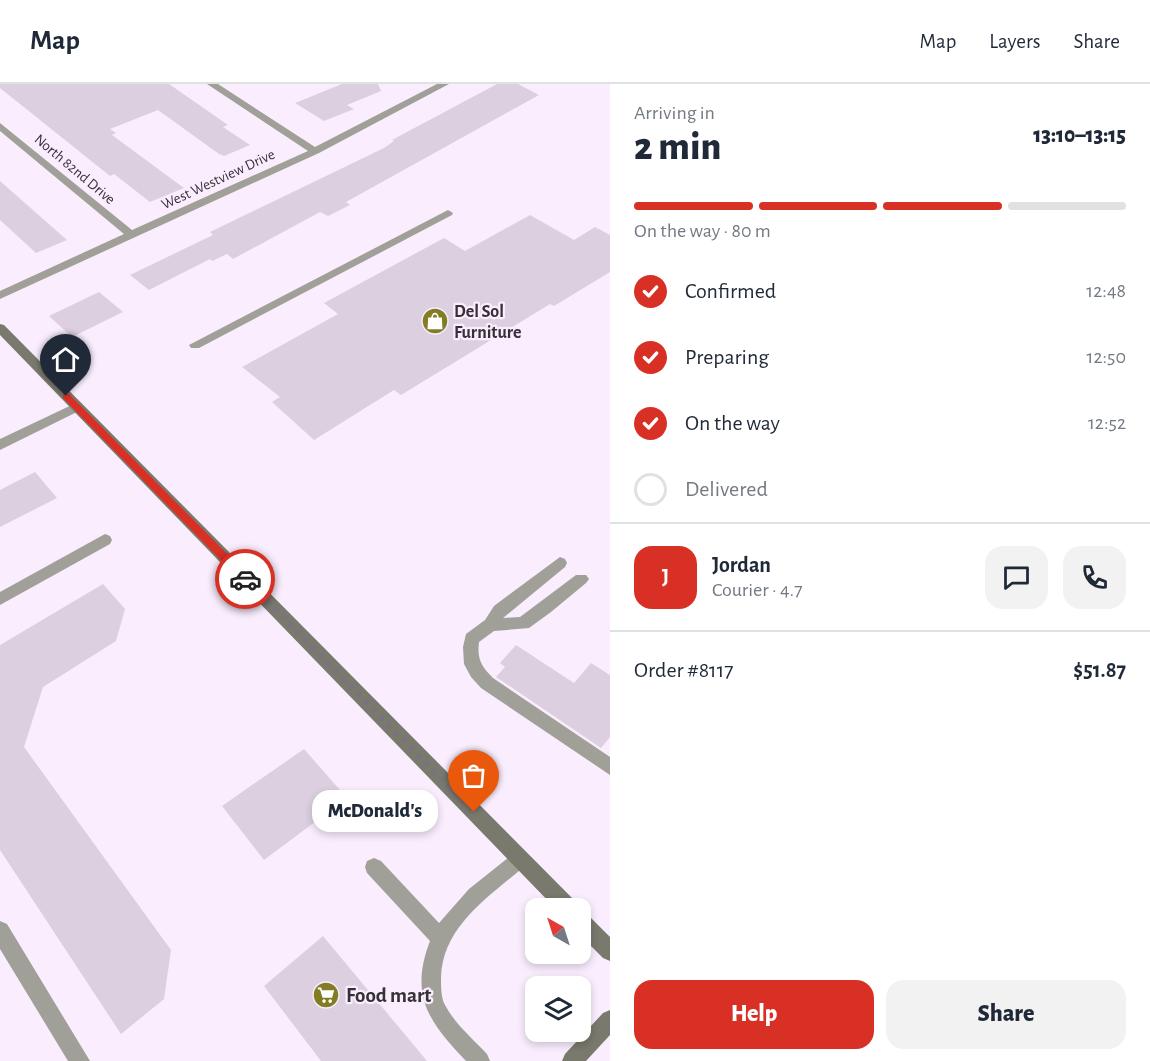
<!DOCTYPE html>
<meta charset="utf-8">
<style>
:root{--surface:#fff;--page:#f2f2f3;--text:#1f2937;--muted:#747a83;--line:#e0e1e3;--accent:#d93025}
body{margin:0;font-family:"Alegreya Sans",sans-serif;background:var(--page);color:var(--text);height:100vh;display:flex;flex-direction:column;font-size:22px;white-space:nowrap}
*{box-sizing:border-box;margin:0}
p{font-size:20px;color:var(--muted)}
.icon{flex:none;width:33px;height:33px;fill:none;stroke:currentColor;stroke-width:2;stroke-linecap:round;stroke-linejoin:round}
.map{position:relative;flex:1;overflow:hidden}
.details{display:flex;flex-direction:column;background:var(--surface);width:540px}
.details>*{flex:none}
.needle{width:39px;rotate:321deg}
.buttons{position:absolute;left:525px;top:814px;display:grid;gap:12px}
.buttons a{display:grid;place-items:center;width:66px;height:66px;border-radius:12px;background:var(--surface);box-shadow:0 3px 9px #0003;font-size:30px}
.pin{position:absolute;display:grid;place-items:center;width:51px;height:51px;color:#fff;margin:-62px -26px;border-radius:50% 50% 50% 0;rotate:-45deg;box-shadow:0 0 6px #0007}
.pin .icon{rotate:45deg}
.courier{position:absolute;display:grid;place-items:center;width:60px;height:60px;margin:-30px;border:4px solid #d93025;border-radius:50%;background:#fff;color:#222;box-shadow:0 2px 8px #0007}
.bubble{position:absolute;height:42px;border-radius:18px;background:var(--surface);box-shadow:0 3px 9px #0003;font-size:20px;font-weight:800;line-height:42px;text-align:center}
.overview em{font-style:normal;font-weight:800}
.overview div{display:flex;flex-direction:column-reverse}
.overview{display:flex;align-items:center;justify-content:space-between;height:102px;padding:0 24px}
h1{font-size:39px;font-weight:800;line-height:45px}
.bar{display:grid;grid-template-columns:repeat(4,1fr);gap:9px 6px;align-content:center;height:72px;padding:0 24px}
.bar i{height:8px;border-radius:4px;background:var(--line)}
.bar .selected{background:var(--accent)}
.bar p{grid-column:span 4}
.line{display:flex;align-items:center;gap:15px;padding:0 24px;border-top:2px solid var(--line)}
.line div{flex:1}
.round{display:grid;place-items:center;flex:none;width:63px;height:63px;border-radius:18px;background:var(--page)}
ol{padding:0 24px;list-style:none}
li{display:flex;align-items:center;gap:18px;height:66px}
li p{margin-inline-start:auto}
li .icon{padding:6px;border-radius:50%;background:var(--accent);color:#fff;stroke-width:4}
li:last-child{color:var(--muted)}
li i{width:33px;height:33px;border:3px solid var(--line);border-radius:50%}
.button{display:flex;gap:12px;margin-top:auto;padding:12px 24px}
.button a{flex:1;height:69px;border-radius:18px;background:var(--accent);color:#fff;font-size:24px;font-weight:800;line-height:69px;text-align:center}
.button a+a{background:var(--page);color:var(--text)}
header{display:flex;align-items:center;gap:36px;box-sizing:border-box;height:84px;padding:0 30px;background:var(--surface);border-bottom:2px solid var(--line)}
header strong{font-size:28px}
nav{display:flex;gap:33px;margin-inline-start:auto;font-size:21px}
main{display:flex;flex:1;min-height:0}
.map>svg:first-child{display:block}
.building{fill:#dcd0e0}
.lines{fill:none;stroke-linecap:round;stroke-linejoin:round}
.lane{fill:#a0a098;fill-rule:evenodd}
.street{fill:#a0a098;fill-rule:evenodd}
.secondary{fill:#79796d;fill-rule:evenodd}
.route{fill:#d93025}
.done{stroke:#7a737d;stroke-width:6;stroke-dasharray:0 10.8}
.labels{text-anchor:middle;stroke-width:4.5;stroke-linejoin:round;paint-order:stroke}
.far-street-label{font-size:15px;fill:#363137;stroke:#f9edfe}
.poi-label{font-size:18px;font-weight:bold;fill:#363137;stroke:#f9edfe;text-anchor:start}
.near-poi-label{font-size:21px;font-weight:bold;fill:#363137;stroke:#f9edfe;text-anchor:start}
</style>
<header>
<strong>Map</strong>
<nav><a>Map</a><a>Layers</a><a>Share</a></nav>
</header>
<main>
<div class="map">
<svg width="610" height="977" viewBox="0 0 610 977">
<rect width="100%" height="100%" fill="#f9edfe"/>
<path class="building" d="M 0,0 L 169,0 L 228,41 L 223,43 L 250,61 L 224,72 L 219,70 L 158,26 L 110,45 L 116,49 L 112,51 L 184,104 L 150,118 L 114,90 L 110,92 L 0,4 Z
M 342,0 L 378,0 L 381,7 L 347,21 L 354,25 L 324,37 L 295,19 Z
M 497,0 L 518,0 L 539,11 L 346,118 L 350,121 L 328,132 L 320,128 L 233,175 L 227,170 L 212,177 L 210,175 L 149,206 L 130,191 L 213,151 L 210,148 L 384,64 L 394,57 L 392,56 Z
M 0,97 L 67,156 L 36,169 L 0,136 Z
M 530,131 L 574,156 L 595,143 L 610,151 L 610,188 L 554,222 L 550,220 L 401,311 L 394,306 L 314,356 L 272,318 L 280,313 L 242,283 L 338,230 L 324,219 L 444,154 L 465,167 Z
M 99,208 L 123,228 L 72,253 L 49,232 Z
M 35,388 L 57,414 L 0,443 L 0,406 Z
M 103,500 L 125,525 L 116,557 L 43,603 L 24,663 L 171,866 L 164,915 L 121,950 L 0,766 L 0,561 Z
M 516,561 L 574,599 L 591,579 L 610,591 L 610,653 L 601,664 L 496,593 L 505,583 L 500,579 Z
M 304,665 L 347,714 L 264,776 L 222,722 Z
M 323,852 L 427,977 L 321,977 L 264,902 Z"/>
<g class="lines">
<path class="lane" d="M 448,126 L 453,129 L 452,131 L 199,264 L 191,264 L 189,261 Z
M 105,450 L 110,452 L 112,456 L 110,460 L 0,521 L 0,508 Z
M 560,473 L 565,475 L 567,479 L 565,483 L 503,534 L 520,533 L 576,491 L 586,491 L 589,495 L 586,499 L 551,528 L 529,544 L 494,547 L 479,558 C 477,575 481,582 493,594 L 610,673 L 610,691 L 481,604 L 471,593 L 464,580 L 463,563 L 466,550 L 485,536 L 494,522 Z
M 520,766 L 526,769 L 529,775 L 526,781 C 490,812 442,842 441,894 C 441,903 441,914 445,921 C 455,940 473,955 487,970 L 490,977 L 466,977 C 429,938 409,912 430,857 L 367,789 L 365,783 L 367,777 L 374,774 L 381,777 L 439,839 L 469,805 L 514,769 Z
M 0,837 L 7,840 L 90,977 L 68,977 L 0,865 Z"/>
<path class="street" d="M 207,0 L 218,0 L 315,63 L 437,0 L 449,0 L 319,69 L 0,215 L 0,207 L 124,150 L 0,47 L 0,39 L 132,146 L 308,67 Z
M 76,319 L 83,323 L 81,326 L 0,366 L 0,355 Z"/>
<path class="secondary" d="M 0,240 L 4,241 L 576,818 L 578,825 L 556,825 L 0,251 Z
M 580,828 L 587,830 L 610,853 L 610,877 L 603,874 L 580,851 Z
M 610,926 L 610,951 L 586,977 L 562,977 L 565,970 L 603,929 Z"/>
</g>
<path class="route" d="M 63,310 L 69,310 L 249,492 L 249,498 L 242,498 L 63,314 Z"/>
<g class="lines">
<path class="done" d="M 245,495 L 474,728"/>
</g>
<defs>
<symbol id="shop-disc" viewBox="-11 -11 22 22"><circle r="9.5" fill="#827c23" stroke="#f9edfe"/><path d="M-5-2.5h2.3a2.7 3.5 0 0 1 5.4 0H5L5.5 6h-11ZM-1.5-2.5h3a1.5 2.3 0 0 0-3 0Z" fill="#fff"/></symbol>
<symbol id="supermarket-disc" viewBox="-11 -11 22 22"><circle r="9.5" fill="#827c23" stroke="#f9edfe"/><path d="M-6-5.5h2.5l.6 2H6L4.5 2H-2.5L-4.4-4H-6ZM-1.5 3.2a1.3 1.3 0 1 0 .1 0ZM3 3.2a1.3 1.3 0 1 0 .1 0Z" fill="#fff"/></symbol>
</defs>
<g fill-rule="evenodd">
<use href="#shop-disc" x="420" y="222" width="30" height="30"/>
<use href="#supermarket-disc" x="311" y="896" width="30" height="30"/>
</g>
<g class="labels">
<g class="far-street-label">
<text transform="translate(75 85) rotate(40)" y="5">North 82nd Drive</text>
<text transform="translate(218 95) rotate(-25)" y="5">West Westview Drive</text>
</g>
<g class="poi-label">
<text x="454" y="233">Del Sol<tspan x="454" dy="21">Furniture</tspan></text>
</g>
<g class="near-poi-label">
<text x="346" y="918">Food mart</text>
</g>
</g>
</svg>
<div class="buttons">
<a><svg class="needle" viewBox="-14 -14 28 28"><path d="M0-13l5 13h-10z" fill="#e53935"/><path d="M0 13l5-13h-10z" fill="#747a83"/></svg></a>
<a><svg class="icon" aria-label="layers" viewBox="0 0 24 24"><path d="M12 4l9 5-9 5-9-5zM3 14l9 5 9-5"/></svg></a>
</div>
<div class="pin" style="left:474px;top:728px;background:#ea580c"><svg class="icon" aria-label="bag" viewBox="0 0 24 24"><path d="M5 8h14l-1 12H6zM9 8a3 3 0 0 1 6 0"/></svg></div>
<div class="pin" style="left:66px;top:312px;background:#1f2937"><svg class="icon" aria-label="home" viewBox="0 0 24 24"><path d="M3 11l9-7 9 7M6 9v11h12V9"/></svg></div>
<div class="courier" style="left:245px;top:495px"><svg class="icon" aria-label="car" viewBox="0 0 24 24"><path d="M5 17H2v-5l4-1 3-4h7l3 4 3 1v5h-3M9 17h6M6 11h13"/><circle cx="7" cy="17" r="2"/><circle cx="17" cy="17" r="2"/></svg></div>
<div class="bubble" style="left:312px;top:706px;width:126px">McDonald's</div>
</div>
<section class="details">
<div class="overview"><div><h1>2 min</h1><p>Arriving in</p></div><em>13:10–13:15</em></div>
<div class="bar"><i class="selected"></i><i class="selected"></i><i class="selected"></i><i></i><p>On the way · 80 m</p></div>
<ol>
<li><svg class="icon" aria-label="check" viewBox="0 0 24 24"><path d="M5 12l5 5 9-10"/></svg>Confirmed<p>12:48</p></li>
<li><svg class="icon" aria-label="check" viewBox="0 0 24 24"><path d="M5 12l5 5 9-10"/></svg>Preparing<p>12:50</p></li>
<li><svg class="icon" aria-label="check" viewBox="0 0 24 24"><path d="M5 12l5 5 9-10"/></svg>On the way<p>12:52</p></li>
<li><i></i>Delivered</li>
</ol>
<div class="line" style="height:108px"><b class="round" style="background:var(--accent);color:#fff">J</b><div><b>Jordan</b><p>Courier · 4.7</p></div><a class="round"><svg class="icon" aria-label="chat" viewBox="0 0 24 24"><path d="M4 5h16v11H9l-5 4z"/></svg></a><a class="round"><svg class="icon" aria-label="phone" viewBox="0 0 24 24"><path d="M5 4h4l2 5-3 2q2 4 5 5l2-3 5 2v4C11 20 4 13 5 4z"/></svg></a></div>
<div class="line" style="height:78px"><div>Order #8117</div><b>$51.87</b></div>
<div class="button"><a>Help</a><a>Share</a></div>
</section>
</main>
